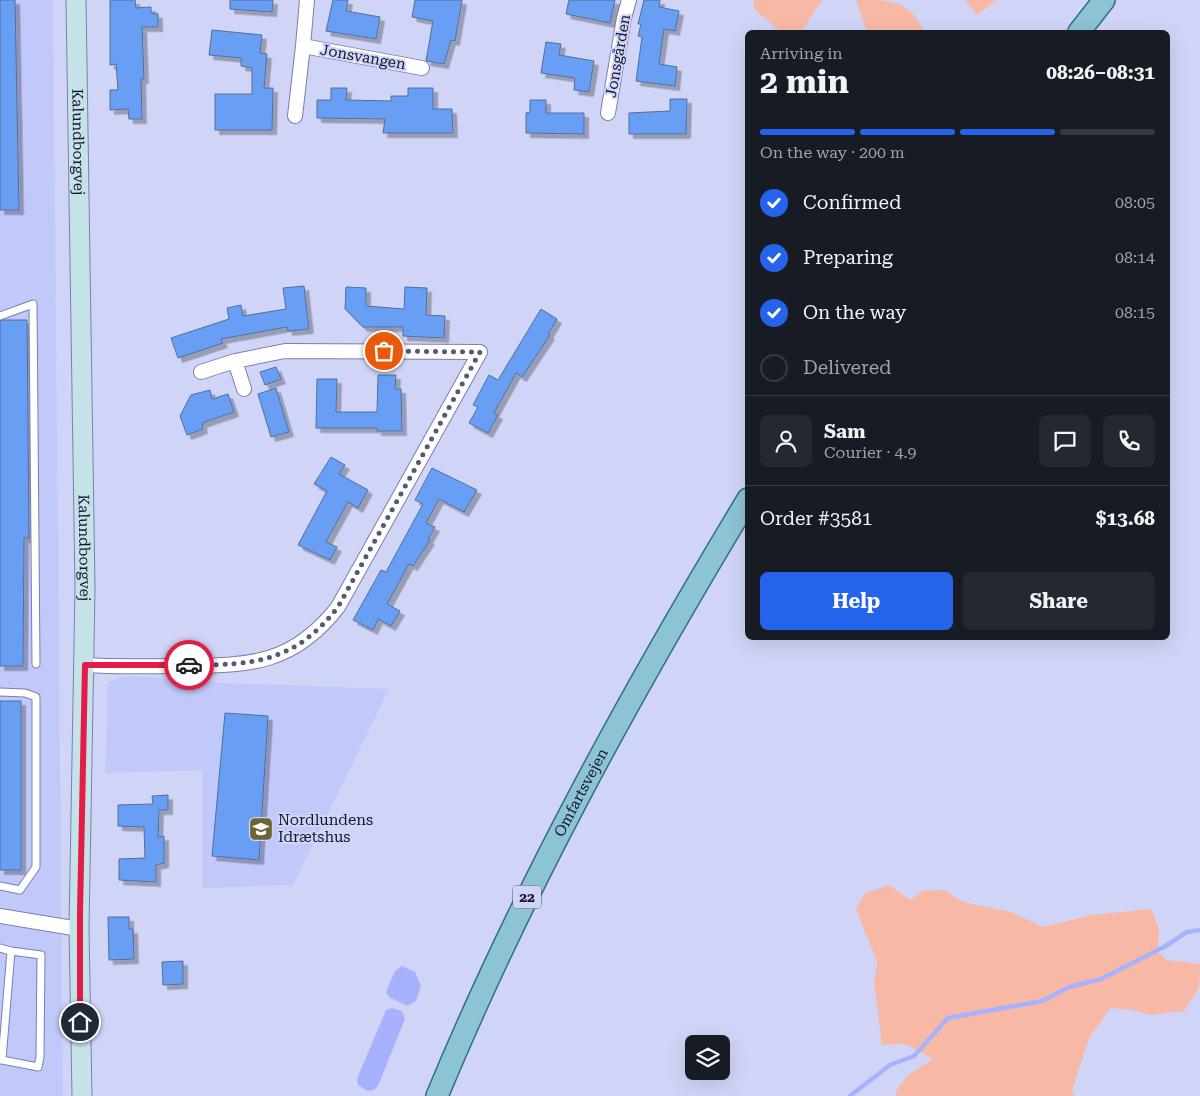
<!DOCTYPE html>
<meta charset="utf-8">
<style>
:root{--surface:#171b24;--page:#242831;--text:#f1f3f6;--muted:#9ea1a6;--line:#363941;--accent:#2563eb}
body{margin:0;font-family:"Roboto Serif",serif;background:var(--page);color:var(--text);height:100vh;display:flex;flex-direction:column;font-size:19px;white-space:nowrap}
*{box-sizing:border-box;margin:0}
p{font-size:16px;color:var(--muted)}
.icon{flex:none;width:28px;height:28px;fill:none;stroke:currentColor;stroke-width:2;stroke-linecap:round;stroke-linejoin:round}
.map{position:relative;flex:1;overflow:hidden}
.side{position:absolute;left:745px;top:30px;width:425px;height:610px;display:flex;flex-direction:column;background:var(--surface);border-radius:8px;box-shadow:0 5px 20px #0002}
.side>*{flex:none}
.tools{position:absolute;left:685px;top:1035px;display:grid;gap:10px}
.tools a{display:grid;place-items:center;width:45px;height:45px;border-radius:8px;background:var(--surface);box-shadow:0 5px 20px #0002;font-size:25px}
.pin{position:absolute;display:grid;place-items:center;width:42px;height:42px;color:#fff;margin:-21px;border:2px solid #fff;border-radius:50%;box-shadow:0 1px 5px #0007}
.courier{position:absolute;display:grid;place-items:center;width:50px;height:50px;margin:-25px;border:4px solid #e11d48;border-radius:50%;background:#fff;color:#222;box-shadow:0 1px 6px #0007}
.summary em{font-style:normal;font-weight:700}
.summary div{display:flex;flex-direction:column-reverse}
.summary{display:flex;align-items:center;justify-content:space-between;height:85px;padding:0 15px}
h1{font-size:32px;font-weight:700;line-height:38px}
.bar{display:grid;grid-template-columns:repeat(4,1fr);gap:8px 5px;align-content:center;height:60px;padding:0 15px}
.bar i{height:6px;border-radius:4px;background:var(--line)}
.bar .current{background:var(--accent)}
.bar p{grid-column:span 4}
.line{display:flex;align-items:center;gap:12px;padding:0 15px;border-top:1px solid var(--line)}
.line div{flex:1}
.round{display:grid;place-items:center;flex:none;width:52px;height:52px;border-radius:8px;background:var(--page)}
ol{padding:0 15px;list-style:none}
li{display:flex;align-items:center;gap:15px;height:55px}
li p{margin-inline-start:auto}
li .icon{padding:5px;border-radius:50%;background:var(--accent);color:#fff;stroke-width:4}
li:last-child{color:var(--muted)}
li i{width:28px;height:28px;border:2px solid var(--line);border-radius:50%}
.action{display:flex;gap:10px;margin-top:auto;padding:10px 15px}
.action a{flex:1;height:58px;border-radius:8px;background:var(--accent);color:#fff;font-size:20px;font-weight:700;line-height:58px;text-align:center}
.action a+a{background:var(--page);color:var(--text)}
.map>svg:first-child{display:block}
.built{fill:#c1c8fa}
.green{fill:#f7b9a5}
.water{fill:#a8b1fe}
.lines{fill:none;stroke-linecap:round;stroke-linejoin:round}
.stream{stroke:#a8b1fe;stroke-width:4.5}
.building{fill:#689ff4;stroke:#526e9a;filter:url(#shadow)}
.lane-casing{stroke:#797fb2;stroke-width:9}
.street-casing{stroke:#797fb2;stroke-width:16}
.secondary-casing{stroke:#797fb2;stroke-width:21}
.primary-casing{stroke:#316e86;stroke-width:24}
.lane{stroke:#fff;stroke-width:7}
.street{stroke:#fff;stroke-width:14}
.secondary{stroke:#c6e2e9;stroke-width:19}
.primary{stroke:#8cc4d4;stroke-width:21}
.done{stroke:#565972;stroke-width:5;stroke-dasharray:0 9}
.route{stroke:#e11d48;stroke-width:6}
.labels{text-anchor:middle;stroke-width:4;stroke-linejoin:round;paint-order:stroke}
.shield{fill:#d0d5f7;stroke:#4d4f68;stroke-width:1}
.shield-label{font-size:14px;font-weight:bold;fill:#15162a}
.street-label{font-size:15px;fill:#15162a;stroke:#d0d5f7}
.poi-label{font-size:15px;fill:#15162a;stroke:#d0d5f7;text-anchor:start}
</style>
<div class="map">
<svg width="1200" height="1096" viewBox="0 0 1200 1096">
<defs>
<filter id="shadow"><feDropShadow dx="4.5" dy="4.5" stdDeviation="0" flood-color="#0004"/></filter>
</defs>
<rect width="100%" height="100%" fill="#d0d5f7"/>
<path class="built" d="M 0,0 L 53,0 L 63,1096 L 0,1096 Z
M 129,676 L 225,683 L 389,689 L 293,885 L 202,888 L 202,770 L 105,773 L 108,682 Z"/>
<path class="green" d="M 754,0 L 822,0 L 801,32 L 781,32 L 754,9 Z
M 856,0 C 895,0 908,0 925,32 L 867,32 Z
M 965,0 L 997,0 L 977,15 Z
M 889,885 L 910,900 L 922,891 L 944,890 L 963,902 L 1011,912 L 1043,927 L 1092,915 L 1151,909 L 1159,929 L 1158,952 L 1167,960 L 1200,964 L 1199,988 L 1184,1011 L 1149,1015 L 1133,1010 L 1110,1008 L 1089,1038 L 1072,1090 L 1074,1096 L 896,1096 L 896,1091 L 908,1075 L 933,1059 L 905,1044 L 882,1045 L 874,983 L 877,962 L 856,909 L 865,893 Z"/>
<path class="water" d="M 402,966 L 415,972 L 421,986 L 416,1001 L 407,1006 L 389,997 L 386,992 L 395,971 Z
M 392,1008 L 402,1011 L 405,1019 L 378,1086 L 374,1090 L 368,1091 L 358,1085 L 357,1079 L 386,1010 Z"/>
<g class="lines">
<path class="stream" d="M 850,1096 L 890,1065 L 914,1056 L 948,1018 L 1042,1001 L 1069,987 L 1101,979 L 1164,947 L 1187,932 L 1200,930"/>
</g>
<path class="building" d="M 0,0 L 15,0 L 19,210 L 0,210 Z
M 110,0 L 135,0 L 136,8 L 151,7 L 151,13 L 158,14 L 158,27 L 142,27 L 144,79 L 141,79 L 142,119 L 129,119 L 128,109 L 110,110 L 110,90 L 118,90 L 116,64 L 110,65 Z
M 230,0 L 273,0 L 272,12 L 230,9 Z
M 333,0 L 348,0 L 346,11 L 380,17 L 376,39 L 326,31 Z
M 415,0 L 462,0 L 455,41 L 451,40 L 444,64 L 426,61 L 433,21 L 412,17 Z
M 569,0 L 615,0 L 610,23 L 566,14 Z
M 644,0 L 660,0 L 659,7 L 679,11 L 675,31 L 664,29 L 659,64 L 677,67 L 675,86 L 636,81 L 642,37 L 638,36 L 641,24 L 638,24 Z
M 212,30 L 262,35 L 260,53 L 267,54 L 264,88 L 273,88 L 272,130 L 215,130 L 215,94 L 252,94 L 252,68 L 241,66 L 241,58 L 209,55 Z
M 546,42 L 561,44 L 559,55 L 594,61 L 589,92 L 574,90 L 575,78 L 541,73 Z
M 331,88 L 347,88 L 346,100 L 391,101 L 391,96 L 408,96 L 408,88 L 433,88 L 433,109 L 452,109 L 453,133 L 383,133 L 385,119 L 317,118 L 317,100 L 331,100 Z
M 670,99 L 687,99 L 686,134 L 629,134 L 629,113 L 670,111 Z
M 530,100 L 546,100 L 546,113 L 584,113 L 584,134 L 526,133 L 526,113 L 530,112 Z
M 304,286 L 309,329 L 288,331 L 287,327 L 221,339 L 223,343 L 178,358 L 171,338 L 229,319 L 227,308 L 241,305 L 243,316 L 286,309 L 283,288 Z
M 346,287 L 366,288 L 366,306 L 404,309 L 405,287 L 427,288 L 426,315 L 445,316 L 444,338 L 403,336 L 403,327 L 363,327 L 345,309 Z
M 541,309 L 557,319 L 548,334 L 550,335 L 522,377 L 516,373 L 494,413 L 498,415 L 488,433 L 469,423 L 478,407 L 473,405 L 489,375 L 498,380 Z
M 3,320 L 27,320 L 29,538 L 24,538 L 23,666 L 0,666 L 0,321 Z
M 276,367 L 281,379 L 265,385 L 260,372 Z
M 378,375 L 396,375 L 395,389 L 401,389 L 402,431 L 377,431 L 377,428 L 316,428 L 317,379 L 337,379 L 336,412 L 377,412 Z
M 276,388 L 289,432 L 271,437 L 258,394 Z
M 210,390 L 212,399 L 228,394 L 234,412 L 202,423 L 203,429 L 187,435 L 180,416 L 191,395 Z
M 331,457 L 345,465 L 339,474 L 368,490 L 358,508 L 348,502 L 326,542 L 337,547 L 330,560 L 298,545 L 327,491 L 314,484 Z
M 432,468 L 477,490 L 464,512 L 439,499 L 426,523 L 435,527 L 428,539 L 430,540 L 413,566 L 409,564 L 387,604 L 400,611 L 391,626 L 378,619 L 373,630 L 353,620 L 381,570 L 386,572 L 423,504 L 415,500 Z
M 0,701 L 21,701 L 21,870 L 0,870 Z
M 225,713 L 268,716 L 259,860 L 212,856 Z
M 168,795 L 168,810 L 159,810 L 158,837 L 164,836 L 164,863 L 156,865 L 156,882 L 119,880 L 119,859 L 145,858 L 144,827 L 118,826 L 118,805 L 153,804 L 152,796 Z
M 108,917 L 129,917 L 129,929 L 133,929 L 134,959 L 109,960 Z
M 183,961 L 183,984 L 163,985 L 162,962 Z"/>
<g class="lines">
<defs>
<path id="lane" d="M 0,316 L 33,304 L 36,664
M 0,692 L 25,693 L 36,697 L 36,867 L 20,890 L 0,886
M 0,948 L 11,951 L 2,1060 L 0,1060
M 2,1060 L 38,1067 L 40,1057 L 41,955 L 11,951"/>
<path id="street" d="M 307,0 L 303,46 L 422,68
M 608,113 L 624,18 L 629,0
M 295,116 L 303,46
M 235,361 L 244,389
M 85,665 C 116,667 146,666 177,666 C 247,665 291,667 338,607 L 480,352 L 285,351 L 235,361 L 201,372
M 0,916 L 79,929"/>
<g id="secondary">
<path id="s1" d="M 76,0 L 85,588 L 79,929 L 82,1096"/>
</g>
<g id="primary">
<path d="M 1079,32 L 1104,0"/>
<path id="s2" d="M 437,1096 C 523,889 632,691 748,499"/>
</g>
</defs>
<use href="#lane" class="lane-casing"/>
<use href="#street" class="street-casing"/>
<use href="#secondary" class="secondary-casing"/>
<use href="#primary" class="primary-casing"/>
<use href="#lane" class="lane"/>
<use href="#street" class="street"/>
<use href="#secondary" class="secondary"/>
<use href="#primary" class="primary"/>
</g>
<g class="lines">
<path class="done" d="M 189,665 C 255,665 295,662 338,607 L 480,352 L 384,351"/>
<path class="route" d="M 80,1022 L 80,913 L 85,665 L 189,665"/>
</g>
<defs>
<symbol id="school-square" viewBox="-11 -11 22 22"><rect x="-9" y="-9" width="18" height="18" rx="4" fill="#6f6532" stroke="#d0d5f7"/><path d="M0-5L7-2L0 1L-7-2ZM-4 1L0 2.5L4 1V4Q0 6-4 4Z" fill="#fff"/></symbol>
</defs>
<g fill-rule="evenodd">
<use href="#school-square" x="247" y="815" width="28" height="28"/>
</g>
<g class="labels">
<rect class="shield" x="513" y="885.5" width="28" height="23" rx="4"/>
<g class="shield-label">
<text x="527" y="902">22</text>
</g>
<g class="street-label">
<text transform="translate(618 56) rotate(-80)" y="5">Jonsgården</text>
<text transform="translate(363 57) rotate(10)" y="5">Jonsvangen</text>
<text dy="5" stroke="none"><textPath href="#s1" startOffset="142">Kalundborgvej</textPath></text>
<text dy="5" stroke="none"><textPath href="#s1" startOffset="548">Kalundborgvej</textPath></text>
<text dy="5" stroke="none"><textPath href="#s2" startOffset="336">Omfartsvejen</textPath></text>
</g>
<g class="poi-label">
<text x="278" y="825">Nordlundens<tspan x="278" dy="17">Idrætshus</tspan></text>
</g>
</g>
</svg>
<div class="tools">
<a><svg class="icon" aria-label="layers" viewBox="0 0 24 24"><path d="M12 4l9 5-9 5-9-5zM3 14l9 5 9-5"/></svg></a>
</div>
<div class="pin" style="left:384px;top:351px;background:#ea580c"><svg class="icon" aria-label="bag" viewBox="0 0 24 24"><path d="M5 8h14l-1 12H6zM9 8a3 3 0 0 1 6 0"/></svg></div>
<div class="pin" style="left:80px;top:1022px;background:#1f2937"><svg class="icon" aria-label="home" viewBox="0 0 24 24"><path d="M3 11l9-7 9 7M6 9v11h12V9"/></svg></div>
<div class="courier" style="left:189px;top:665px"><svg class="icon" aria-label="car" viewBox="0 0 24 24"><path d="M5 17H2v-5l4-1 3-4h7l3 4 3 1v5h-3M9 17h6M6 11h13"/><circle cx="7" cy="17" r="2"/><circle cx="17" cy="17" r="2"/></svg></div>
<section class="side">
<div class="summary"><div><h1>2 min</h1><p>Arriving in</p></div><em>08:26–08:31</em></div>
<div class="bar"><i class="current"></i><i class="current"></i><i class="current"></i><i></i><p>On the way · 200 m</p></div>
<ol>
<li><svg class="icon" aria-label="check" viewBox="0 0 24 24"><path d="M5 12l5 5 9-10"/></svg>Confirmed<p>08:05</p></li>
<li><svg class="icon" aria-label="check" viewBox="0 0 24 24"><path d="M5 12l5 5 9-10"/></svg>Preparing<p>08:14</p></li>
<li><svg class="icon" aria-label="check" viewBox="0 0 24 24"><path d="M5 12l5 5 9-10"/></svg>On the way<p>08:15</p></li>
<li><i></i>Delivered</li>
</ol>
<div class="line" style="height:90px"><a class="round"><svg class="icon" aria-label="person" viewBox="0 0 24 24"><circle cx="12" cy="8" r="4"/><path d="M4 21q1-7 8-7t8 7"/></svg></a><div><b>Sam</b><p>Courier · 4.9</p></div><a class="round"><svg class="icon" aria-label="chat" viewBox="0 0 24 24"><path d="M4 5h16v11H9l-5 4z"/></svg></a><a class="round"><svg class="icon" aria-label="phone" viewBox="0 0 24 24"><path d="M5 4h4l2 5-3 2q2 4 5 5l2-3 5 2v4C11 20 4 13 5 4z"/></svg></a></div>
<div class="line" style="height:65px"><div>Order #3581</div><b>$13.68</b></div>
<div class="action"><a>Help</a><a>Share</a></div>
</section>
</div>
